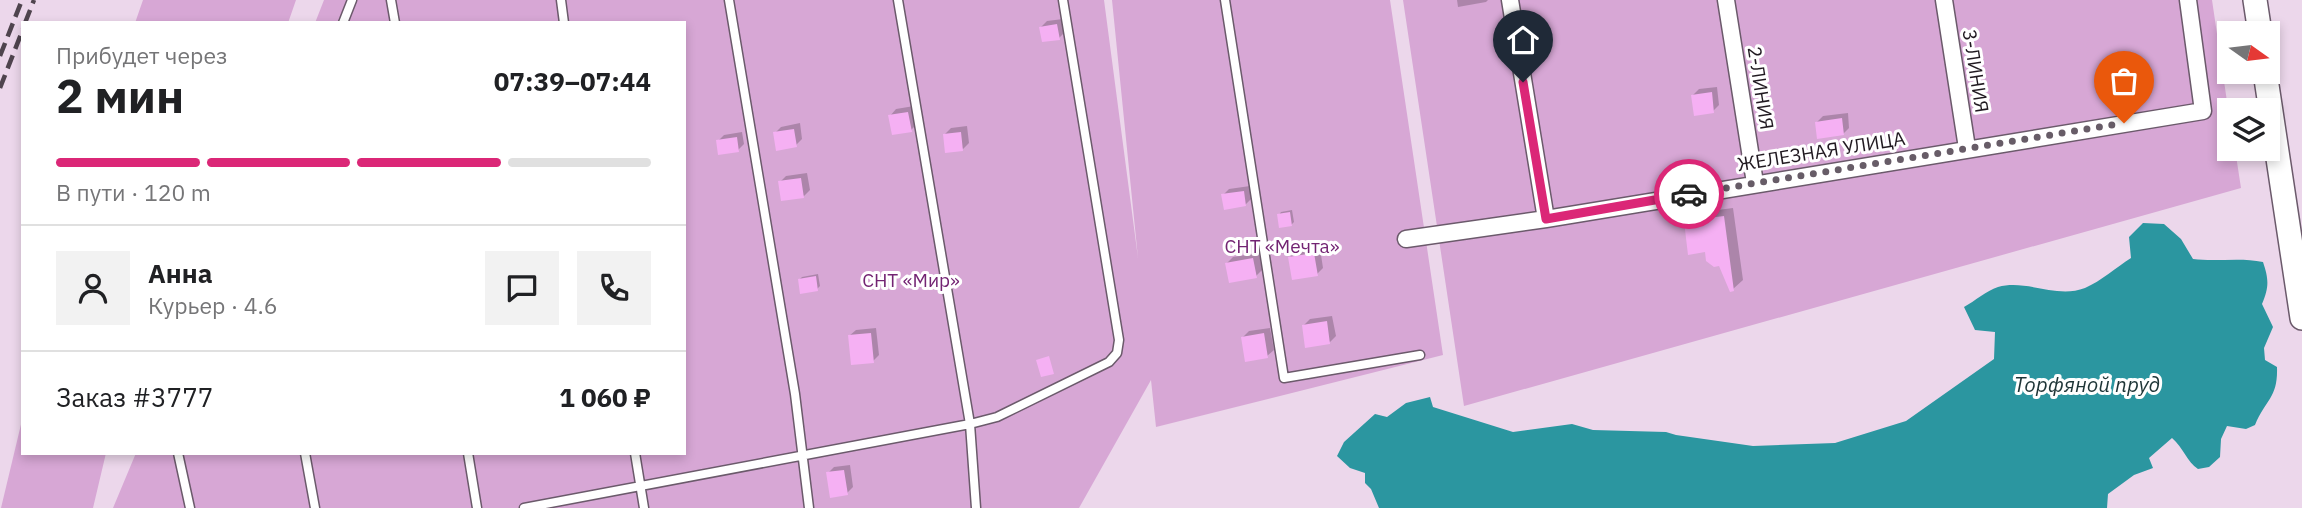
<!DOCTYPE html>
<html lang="ru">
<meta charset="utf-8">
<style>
:root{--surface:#fff;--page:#f2f2f2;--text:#202124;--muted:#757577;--line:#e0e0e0;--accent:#db2777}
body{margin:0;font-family:"IBM Plex Sans",sans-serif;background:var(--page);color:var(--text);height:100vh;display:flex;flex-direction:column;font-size:26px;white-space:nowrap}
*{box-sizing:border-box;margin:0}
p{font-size:23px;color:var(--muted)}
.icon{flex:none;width:38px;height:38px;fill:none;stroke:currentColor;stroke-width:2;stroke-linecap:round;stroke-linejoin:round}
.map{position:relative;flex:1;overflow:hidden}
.details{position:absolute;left:21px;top:21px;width:665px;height:434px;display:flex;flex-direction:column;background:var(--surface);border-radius:0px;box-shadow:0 4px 10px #0003}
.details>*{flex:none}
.needle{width:46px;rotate:104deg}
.tools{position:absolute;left:2217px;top:21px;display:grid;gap:14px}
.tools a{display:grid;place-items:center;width:63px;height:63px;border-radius:0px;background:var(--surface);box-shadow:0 4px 10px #0003;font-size:35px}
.pin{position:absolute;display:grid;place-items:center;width:60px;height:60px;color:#fff;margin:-72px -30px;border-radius:50% 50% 50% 0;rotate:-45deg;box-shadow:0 0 7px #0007}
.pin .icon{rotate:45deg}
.courier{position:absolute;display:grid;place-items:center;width:70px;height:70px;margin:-35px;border:5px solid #db2777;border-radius:50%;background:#fff;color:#222;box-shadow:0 2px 9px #0007}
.headline em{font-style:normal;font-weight:700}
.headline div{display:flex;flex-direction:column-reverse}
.headline{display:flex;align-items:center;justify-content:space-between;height:119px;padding:0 35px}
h1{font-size:46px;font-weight:700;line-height:52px}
.bar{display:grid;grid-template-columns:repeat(4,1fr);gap:10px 7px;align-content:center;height:84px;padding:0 35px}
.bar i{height:9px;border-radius:5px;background:var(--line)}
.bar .active{background:var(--accent)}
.bar p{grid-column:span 4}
.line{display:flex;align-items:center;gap:18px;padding:0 35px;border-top:2px solid var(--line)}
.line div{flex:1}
.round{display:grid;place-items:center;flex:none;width:74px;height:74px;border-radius:0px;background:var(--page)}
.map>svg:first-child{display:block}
.green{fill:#d7a7d5}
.water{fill:#2b96a0}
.shadow{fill:#0003}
.building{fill:#f5b0f3}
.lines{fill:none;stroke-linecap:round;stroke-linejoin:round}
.lane-casing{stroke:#6b5a6b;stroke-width:11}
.street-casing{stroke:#6b5a6b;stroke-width:19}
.secondary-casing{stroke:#6b5a6b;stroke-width:26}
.lane{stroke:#fff;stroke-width:8}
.street{stroke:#fff;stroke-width:16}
.secondary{stroke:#fff;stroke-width:23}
.rail{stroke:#4f444e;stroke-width:4.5;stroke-dasharray:14 7;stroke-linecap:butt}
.done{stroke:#675c67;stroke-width:7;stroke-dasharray:0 12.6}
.route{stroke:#db2777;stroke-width:9}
.labels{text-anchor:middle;stroke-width:6;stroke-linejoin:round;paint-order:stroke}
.street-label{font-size:19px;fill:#201920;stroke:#fff}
.park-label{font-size:19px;fill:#732473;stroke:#fff}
.water-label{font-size:21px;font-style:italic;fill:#1e3537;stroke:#fff}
</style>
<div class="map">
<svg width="2302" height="508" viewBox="0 0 2302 508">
<rect width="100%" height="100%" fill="#ecd7eb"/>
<path class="green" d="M 143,0 L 296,0 L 288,23 L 135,23 Z
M 324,0 L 1104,0 L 1138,258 L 1112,0 L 1390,0 L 1443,355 L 1156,427 L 1151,380 L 1079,508 L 113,508 L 136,453 L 684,453 L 684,23 L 315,23 Z
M 1403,0 L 2212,0 L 2229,115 L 2230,149 L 2235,149 L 2241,188 L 1464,406 Z
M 23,416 L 23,453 L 106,453 L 93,508 L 1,508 Z"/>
<path class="water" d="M 2143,223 L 2164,224 L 2181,239 L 2193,259 C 2217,262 2240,257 2263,262 C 2269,280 2269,287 2262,304 L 2273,327 L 2264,348 L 2265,360 L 2277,367 C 2278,398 2266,399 2255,425 L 2246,429 L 2227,426 L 2221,439 L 2220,457 L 2209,467 L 2198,469 C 2187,462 2183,447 2172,438 L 2149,458 L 2153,468 L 2134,475 L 2108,494 L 2107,508 L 1379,508 L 1371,489 L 1365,483 L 1365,473 L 1350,468 L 1337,456 L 1344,442 L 1375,414 L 1387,417 L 1406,403 L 1430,397 L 1433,407 L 1513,432 L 1572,424 L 1593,430 L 1666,432 L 1676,435 L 1753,446 L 1835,443 L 1906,421 L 1994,359 L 1995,332 L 1975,330 L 1964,307 C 1975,301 1986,291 1998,287 C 2027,279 2056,299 2085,288 C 2101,281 2117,267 2131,258 L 2129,237 Z"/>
<path class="shadow" d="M 1457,0 L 1488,0 L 1486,2 L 1458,7 Z
M 1063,19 L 1065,32 L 1059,38 L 1041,27 L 1047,21 Z
M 1717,87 L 1719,105 L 1713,111 L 1693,95 L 1699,89 Z
M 914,106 L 917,124 L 911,130 L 890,116 L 896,109 Z
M 1848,113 L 1849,128 L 1843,134 L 1817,122 L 1823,116 Z
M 800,123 L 802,139 L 796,145 L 775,133 L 781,127 Z
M 967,126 L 969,143 L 963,149 L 945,134 L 951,128 Z
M 742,132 L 744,144 L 738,150 L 718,141 L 724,135 Z
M 807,173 L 810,190 L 804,196 L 780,182 L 786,176 Z
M 1250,186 L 1252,198 L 1245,205 L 1223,195 L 1229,189 Z
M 1733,208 L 1743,280 L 1733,289 L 1720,264 L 1707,250 L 1685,222 L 1695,213 Z
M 1292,210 L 1294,222 L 1291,225 L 1279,215 L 1281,212 Z
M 1320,248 L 1323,268 L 1317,274 L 1290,257 L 1297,251 Z
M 1259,253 L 1262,270 L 1256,276 L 1227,263 L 1233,257 Z
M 818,274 L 820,286 L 817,289 L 800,279 L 802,277 Z
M 1332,316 L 1336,336 L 1330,342 L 1303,326 L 1310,319 Z
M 876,328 L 879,355 L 873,361 L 849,336 L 856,330 Z
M 1270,328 L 1274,350 L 1267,356 L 1243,337 L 1249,331 Z
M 850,465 L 853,487 L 847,493 L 828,473 L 834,467 Z"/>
<path class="building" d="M 1057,24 L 1060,40 L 1042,42 L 1039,27 Z
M 1712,92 L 1714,113 L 1694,116 L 1691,95 Z
M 908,112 L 912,132 L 892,135 L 888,115 Z
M 1842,118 L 1844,135 L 1817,139 L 1815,122 Z
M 794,129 L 797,147 L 776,151 L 773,132 Z
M 961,132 L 963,151 L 945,153 L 943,134 Z
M 737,137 L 739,152 L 718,155 L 716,140 Z
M 801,178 L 804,198 L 781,201 L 778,181 Z
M 1244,191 L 1246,206 L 1224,210 L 1221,194 Z
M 1290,212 L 1292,226 L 1279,228 L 1277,214 Z
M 1724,216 L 1734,291 L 1730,292 L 1719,266 L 1714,267 L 1706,261 L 1705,252 L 1688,255 L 1684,221 Z
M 1314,253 L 1318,276 L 1292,280 L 1288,257 Z
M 1253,258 L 1257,278 L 1229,283 L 1225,263 Z
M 816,276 L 818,291 L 800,294 L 798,279 Z
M 1327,321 L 1330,344 L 1305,348 L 1302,325 Z
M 871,333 L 874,363 L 851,365 L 848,335 Z
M 1264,333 L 1268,358 L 1245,362 L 1241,337 Z
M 1049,356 L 1054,374 L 1041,377 L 1036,360 Z
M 844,470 L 848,495 L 830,498 L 826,472 Z"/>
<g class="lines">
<defs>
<path id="lane" d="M 391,0 L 395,23
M 561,0 L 564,23
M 729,0 L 795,394 L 809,508
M 898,0 L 970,424 L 976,508
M 1225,0 L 1284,378 L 1420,355
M 343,23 L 352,0
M 178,453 L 190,508
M 305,453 L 315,508
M 468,453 L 477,508
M 635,453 L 644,508
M 524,508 L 970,424 L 997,417 L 1109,362 L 1117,353 L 1119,340 L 1063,0"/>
<path id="street" d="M 1510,0 L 1546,219
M 1726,0 L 1755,183
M 1944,0 L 1967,148
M 1406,239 L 1546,219 L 2203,111 L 2188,0"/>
<path id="secondary" d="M 2255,0 L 2260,33
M 2265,72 L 2302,318"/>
</defs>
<use href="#lane" class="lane-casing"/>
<use href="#street" class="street-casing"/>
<use href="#secondary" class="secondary-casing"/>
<use href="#lane" class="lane"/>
<use href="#street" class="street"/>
<use href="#secondary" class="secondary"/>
<path class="rail" d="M 25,23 L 34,0
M 0,56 L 22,0
M 0,88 L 23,29"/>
</g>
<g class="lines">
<path class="done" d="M 1689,194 L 2124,123"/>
<path class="route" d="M 1523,82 L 1546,219 L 1689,194"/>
</g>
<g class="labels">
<g class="street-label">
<text transform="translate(1976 71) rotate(81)" y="7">3-ЛИНИЯ</text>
<text transform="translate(1761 88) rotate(81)" y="7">2-ЛИНИЯ</text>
<text transform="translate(1821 151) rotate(-9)" y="7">ЖЕЛЕЗНАЯ УЛИЦА</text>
</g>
<g class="park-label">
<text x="1282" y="253">СНТ «Мечта»</text>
<text x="911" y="287">СНТ «Мир»</text>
</g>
<g class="water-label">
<text x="2087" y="392">Торфяной пруд</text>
</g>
</g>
</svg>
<div class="tools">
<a><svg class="needle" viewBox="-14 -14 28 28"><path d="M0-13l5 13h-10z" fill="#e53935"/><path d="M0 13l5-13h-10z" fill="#757577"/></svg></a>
<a><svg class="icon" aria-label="layers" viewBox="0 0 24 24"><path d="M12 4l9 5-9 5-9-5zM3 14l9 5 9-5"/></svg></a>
</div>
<div class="pin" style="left:2124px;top:123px;background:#ea580c"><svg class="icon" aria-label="bag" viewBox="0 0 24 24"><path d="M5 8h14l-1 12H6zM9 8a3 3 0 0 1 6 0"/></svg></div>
<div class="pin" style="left:1523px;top:82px;background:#1f2937"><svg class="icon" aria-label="home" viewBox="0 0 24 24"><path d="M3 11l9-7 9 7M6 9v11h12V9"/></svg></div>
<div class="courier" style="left:1689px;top:194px"><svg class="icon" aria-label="car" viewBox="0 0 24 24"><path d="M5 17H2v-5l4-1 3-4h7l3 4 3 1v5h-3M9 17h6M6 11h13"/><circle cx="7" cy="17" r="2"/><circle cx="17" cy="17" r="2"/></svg></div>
<section class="details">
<div class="headline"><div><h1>2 мин</h1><p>Прибудет через</p></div><em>07:39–07:44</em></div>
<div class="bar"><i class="active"></i><i class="active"></i><i class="active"></i><i></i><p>В пути · 120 m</p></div>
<div class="line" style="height:126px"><a class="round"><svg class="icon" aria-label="person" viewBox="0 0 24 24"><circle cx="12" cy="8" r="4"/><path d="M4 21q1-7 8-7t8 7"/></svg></a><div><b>Анна</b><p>Курьер · 4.6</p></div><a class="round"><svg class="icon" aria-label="chat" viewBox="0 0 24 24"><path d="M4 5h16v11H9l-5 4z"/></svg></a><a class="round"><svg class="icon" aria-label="phone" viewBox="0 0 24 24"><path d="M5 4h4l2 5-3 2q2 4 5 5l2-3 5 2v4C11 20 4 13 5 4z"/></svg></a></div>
<div class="line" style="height:91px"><div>Заказ #3777</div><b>1 060 ₽</b></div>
</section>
</div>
